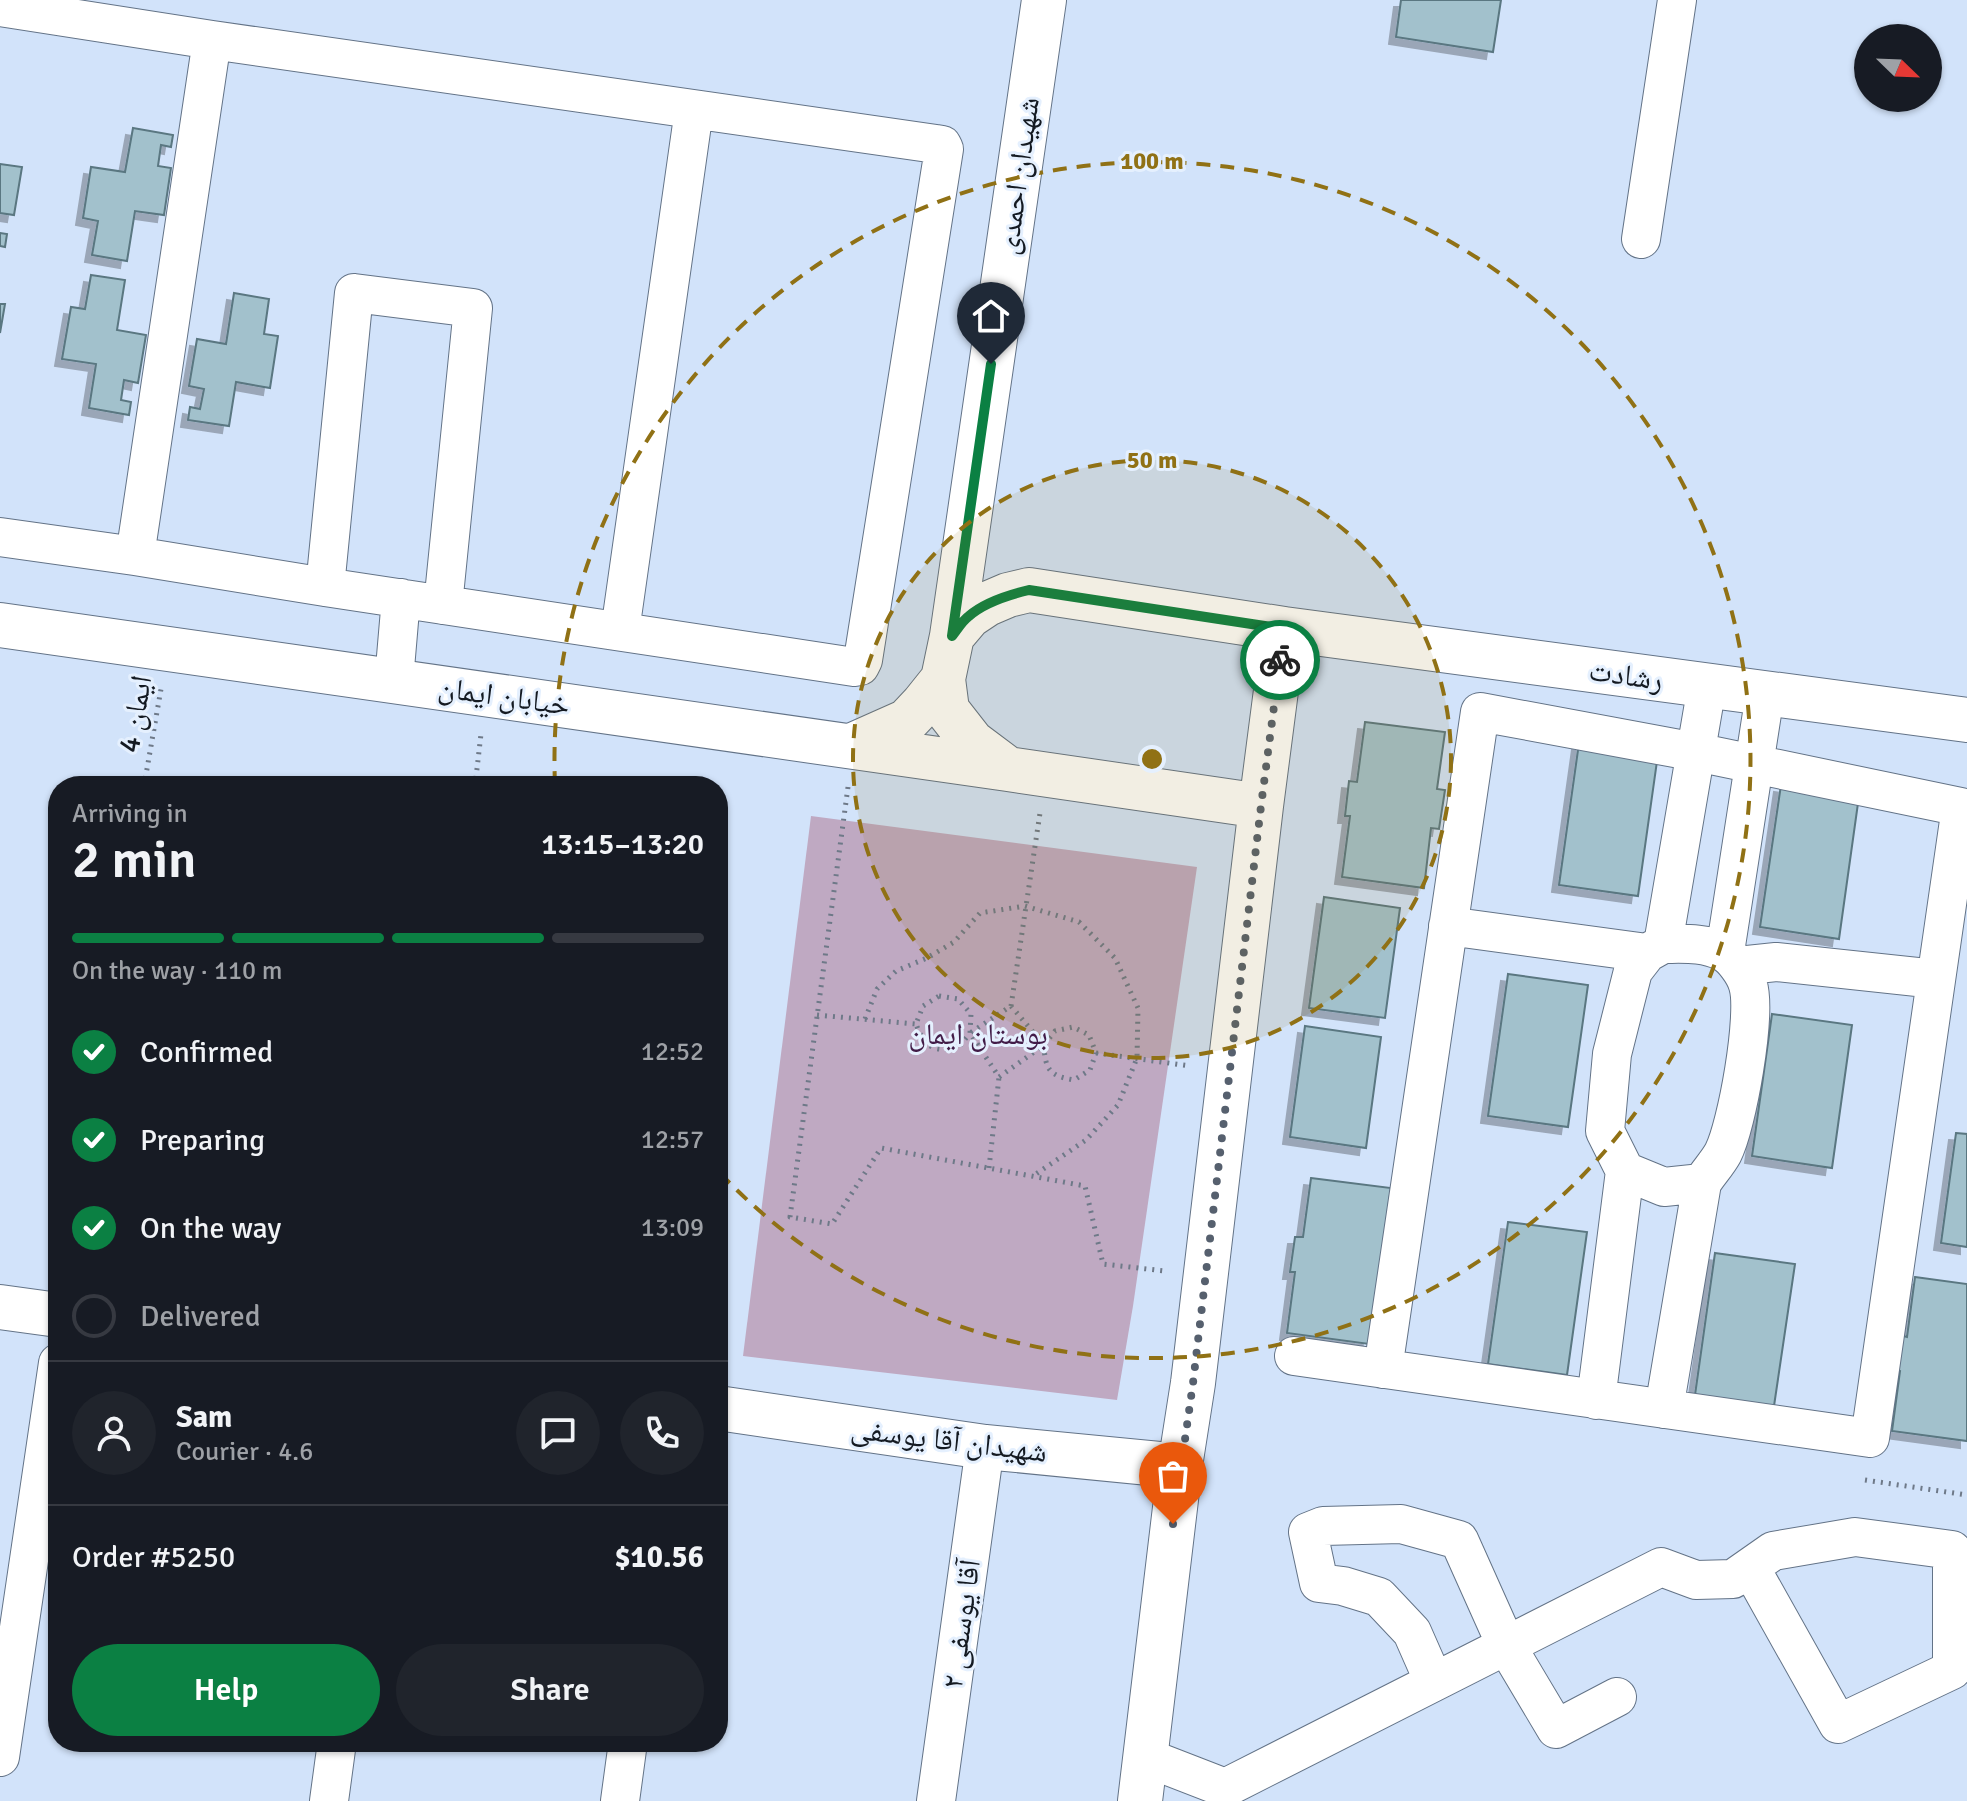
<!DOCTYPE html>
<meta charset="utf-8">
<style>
:root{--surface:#171b24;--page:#20242c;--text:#f1f3f6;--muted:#9ea1a6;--line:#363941;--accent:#0b8043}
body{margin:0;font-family:Signika,"Noto Naskh Arabic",sans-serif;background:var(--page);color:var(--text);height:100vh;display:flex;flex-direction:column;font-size:30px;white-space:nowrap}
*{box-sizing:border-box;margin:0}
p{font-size:26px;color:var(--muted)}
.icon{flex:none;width:44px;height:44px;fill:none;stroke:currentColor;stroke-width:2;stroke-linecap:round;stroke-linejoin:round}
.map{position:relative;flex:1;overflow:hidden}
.drawer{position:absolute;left:48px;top:776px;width:680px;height:976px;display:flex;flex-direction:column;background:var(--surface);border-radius:32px;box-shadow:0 2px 6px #0004}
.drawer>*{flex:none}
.needle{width:52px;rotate:113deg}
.tools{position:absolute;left:1854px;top:24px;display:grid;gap:16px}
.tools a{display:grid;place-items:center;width:88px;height:88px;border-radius:50%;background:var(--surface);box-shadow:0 2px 6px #0004;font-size:40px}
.pin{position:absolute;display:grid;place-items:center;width:68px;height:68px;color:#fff;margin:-82px -34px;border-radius:50% 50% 50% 0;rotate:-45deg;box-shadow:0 0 8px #0007}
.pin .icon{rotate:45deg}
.courier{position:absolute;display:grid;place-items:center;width:80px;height:80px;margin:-40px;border:6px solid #0b8043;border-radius:50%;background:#fff;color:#222;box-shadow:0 2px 10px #0007}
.summary em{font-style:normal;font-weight:600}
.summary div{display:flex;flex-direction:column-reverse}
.summary{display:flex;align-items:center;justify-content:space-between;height:136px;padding:0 24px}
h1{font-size:52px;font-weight:600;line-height:60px}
.bar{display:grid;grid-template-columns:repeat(4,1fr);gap:12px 8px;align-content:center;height:96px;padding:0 24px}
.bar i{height:10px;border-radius:6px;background:var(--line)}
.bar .on{background:var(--accent)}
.bar p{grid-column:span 4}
.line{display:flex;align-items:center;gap:20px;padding:0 24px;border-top:2px solid var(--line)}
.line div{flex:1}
.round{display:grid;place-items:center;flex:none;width:84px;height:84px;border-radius:42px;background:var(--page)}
ol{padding:0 24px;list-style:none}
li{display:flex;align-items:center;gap:24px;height:88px}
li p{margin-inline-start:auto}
li .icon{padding:8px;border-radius:50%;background:var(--accent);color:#fff;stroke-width:4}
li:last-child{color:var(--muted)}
li i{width:44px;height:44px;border:4px solid var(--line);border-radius:50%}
.cta{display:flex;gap:16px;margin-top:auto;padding:16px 24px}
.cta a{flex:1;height:92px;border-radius:48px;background:var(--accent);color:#fff;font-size:32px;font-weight:600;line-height:92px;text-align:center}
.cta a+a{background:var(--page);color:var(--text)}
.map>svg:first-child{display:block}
.green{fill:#bfa9c2}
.building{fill:#a2c1cc;stroke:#5a7781;stroke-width:2;filter:url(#shadow)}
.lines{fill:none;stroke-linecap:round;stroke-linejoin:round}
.minor-casing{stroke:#637387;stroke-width:40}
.tertiary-casing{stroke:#637387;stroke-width:46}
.path{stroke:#6e7988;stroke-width:5;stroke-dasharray:2 6;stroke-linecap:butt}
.minor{stroke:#fff;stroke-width:38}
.tertiary{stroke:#fff;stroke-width:44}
.done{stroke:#56606e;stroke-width:8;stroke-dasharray:0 14.4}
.route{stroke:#0b8043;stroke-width:10}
.ring{fill:none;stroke:#907115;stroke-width:4;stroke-dasharray:14 10}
.labels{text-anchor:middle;stroke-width:6;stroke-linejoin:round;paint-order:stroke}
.street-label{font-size:30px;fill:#141a22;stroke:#e5f0fe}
.park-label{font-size:30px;fill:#421c48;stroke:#e5f0fe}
.centre{fill:#907115;stroke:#e5f0fe;stroke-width:4}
.ring-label{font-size:24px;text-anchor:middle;font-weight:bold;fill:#907115;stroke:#e5f0fe;stroke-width:6;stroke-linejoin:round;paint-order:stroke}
</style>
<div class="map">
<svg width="1967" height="1801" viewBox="0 0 1967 1801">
<defs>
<filter id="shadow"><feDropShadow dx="-7" dy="7" stdDeviation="0" flood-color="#0004"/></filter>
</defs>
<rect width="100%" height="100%" fill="#d2e3fa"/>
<path class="green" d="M 811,816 L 1197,867 L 1133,1306 L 1117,1400 L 743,1356 Z"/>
<path class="building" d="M 1401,0 L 1501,0 L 1493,52 L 1396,37 Z
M 133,128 L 173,135 L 171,147 L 161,145 L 158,166 L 171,168 L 164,215 L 135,211 L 127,261 L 92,255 L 98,221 L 83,218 L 91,167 L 125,172 Z
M 0,164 L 22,167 L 14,215 L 0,213 L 0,214 Z
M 0,233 L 7,234 L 5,247 L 0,246 Z
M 91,275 L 125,280 L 117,330 L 146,335 L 138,383 L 124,380 L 121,400 L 131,402 L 129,415 L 89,408 L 96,364 L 62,359 L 71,307 L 85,309 Z
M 234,293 L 269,299 L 264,334 L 278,336 L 270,388 L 236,382 L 229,426 L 188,420 L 190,407 L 200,409 L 204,389 L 189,386 L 197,339 L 226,344 Z
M 0,304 L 5,304 L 0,333 Z
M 1365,722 L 1445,732 L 1437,789 L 1445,790 L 1439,829 L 1431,828 L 1424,888 L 1342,877 L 1350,816 L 1345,816 L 1349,781 L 1357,782 Z
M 1579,743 L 1658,754 L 1638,896 L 1559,885 Z
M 1781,785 L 1859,796 L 1839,939 L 1760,927 Z
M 1324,897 L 1400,908 L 1385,1018 L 1309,1008 Z
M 1508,974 L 1588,985 L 1568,1127 L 1488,1116 Z
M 1772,1014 L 1852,1025 L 1832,1168 L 1752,1156 Z
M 1305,1026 L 1381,1037 L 1366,1148 L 1290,1137 Z
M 1956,1133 L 1967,1134 L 1967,1247 L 1941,1243 Z
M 1311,1178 L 1391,1188 L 1369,1344 L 1287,1333 L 1295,1272 L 1290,1272 L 1295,1237 L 1303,1237 Z
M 1508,1222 L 1587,1232 L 1567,1375 L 1488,1364 Z
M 1715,1253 L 1795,1264 L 1774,1406 L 1695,1395 Z
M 1915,1277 L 1967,1284 L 1967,1441 L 1892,1431 L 1900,1371 L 1895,1370 L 1900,1335 L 1907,1337 Z"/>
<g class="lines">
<defs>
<path id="minor" d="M 0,7 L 212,40 L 936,144 L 942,145 L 944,149 L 863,660 L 860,666 L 854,667 L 325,587 L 135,556 L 0,537
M 1641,239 L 1677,0
M 135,556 L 212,40
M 325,587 L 354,293 L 473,308 L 443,605
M 620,631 L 694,110
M 394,680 L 401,598
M 1448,926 L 1647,953
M 1663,944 C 1683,944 1704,942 1723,952 C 1733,957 1745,974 1748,985 C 1757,1014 1737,1126 1723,1153 C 1717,1164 1708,1173 1702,1183 L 1664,1187 L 1625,1171 L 1605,1131 L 1612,1054 L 1633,971 L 1647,953 Z
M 1663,944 L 1707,686
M 1725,952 L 1765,694
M 1738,966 L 1776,962 L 1936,979
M 1294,1356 L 1870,1438 L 1961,807 L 1696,752 L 1480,712 L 1383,1369
M 1596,1400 L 1625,1171
M 1664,1409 L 1702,1183
M 1434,1682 L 1412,1632 L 1379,1597 L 1343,1586 L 1319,1583 L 1308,1532 L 1323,1526 L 1401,1524 L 1459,1540 L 1506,1645 L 1556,1729 L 1617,1697
M 0,1757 L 58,1363
M 1145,1757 L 1225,1788 L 1661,1567 L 1696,1580 L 1733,1579 L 1773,1551 L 1855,1537 L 1952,1550 L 1952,1670 L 1838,1724 L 1750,1567
M 329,1801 L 337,1742
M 620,1801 L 628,1742
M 936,1801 L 985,1447"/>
<path id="tertiary" d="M 1029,590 L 1284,629 L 1261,806 L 1008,769 L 972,742 L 947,710 L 943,679 L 952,636 L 969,616 L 987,604 L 1008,595 Z
M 0,625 L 1008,769
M 1284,629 L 1967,720
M 952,636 L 1044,0
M 853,745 L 907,721 L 923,704 L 943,679
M 0,1307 L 58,1315
M 718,1408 L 985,1447 L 1180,1466
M 1140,1801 L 1180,1466 L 1193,1383 L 1261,806"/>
</defs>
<use href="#minor" class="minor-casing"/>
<use href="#tertiary" class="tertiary-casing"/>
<path class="path" d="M 144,786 L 161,689
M 475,786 L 481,734
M 848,787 L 790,1217 L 832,1224 L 881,1148 L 1085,1186 L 1103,1264 L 1165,1271
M 939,996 L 958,999 L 971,1014 L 970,1033 L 958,1048 C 933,1052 925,1048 916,1024 L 923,1006 Z
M 1011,1006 L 1040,813
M 817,1015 L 916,1024
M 865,1019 L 877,989 L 896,971 L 927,958 L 954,942 L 980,913 L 1025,906 L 1079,922 L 1115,958 L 1138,1008 L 1137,1058 L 1118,1105 L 1086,1140 L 1033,1176
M 1044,1045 C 1045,1070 1050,1076 1074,1080 L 1090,1070 L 1096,1053 L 1089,1035 L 1073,1027 L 1055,1031 L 1044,1045 L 999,1077 L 970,1033 L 1011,1006 L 1044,1045
M 1096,1053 L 1190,1066
M 989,1168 L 999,1077
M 1865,1480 L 1967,1495"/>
<use href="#minor" class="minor"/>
<use href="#tertiary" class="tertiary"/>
</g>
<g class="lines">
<path class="done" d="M 1173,1524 L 1193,1383 L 1261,806 L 1280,660"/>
<path class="route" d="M 991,364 L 952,636 C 957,630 962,621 969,616 C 985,602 1008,595 1029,590 L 1284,629 L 1280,660"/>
</g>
<circle cx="1152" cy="759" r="299" fill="#907115" fill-opacity=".12"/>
<g class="ring">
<circle cx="1152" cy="759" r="299"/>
<path d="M555 785A598 598 0 1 1 718 1171"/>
</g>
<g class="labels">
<g class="street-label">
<text transform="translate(1018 176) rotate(-82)" y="10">شهیدان احمدی</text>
<text transform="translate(1626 675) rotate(8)" y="10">رشادت</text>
<text transform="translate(504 696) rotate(8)" y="10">خیابان ایمان</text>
<text transform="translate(135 714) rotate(-80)" y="10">ایمان 4</text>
<text transform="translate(949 1440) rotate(7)" y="10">شهیدان آقا یوسفی</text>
<text transform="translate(961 1624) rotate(-82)" y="10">آقا یوسفی ۲</text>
</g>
<g class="park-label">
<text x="978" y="1044">بوستان ایمان</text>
</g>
</g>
<circle cx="1152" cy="759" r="12" class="centre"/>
<g class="ring-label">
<text x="1152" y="169">100 m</text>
<text x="1152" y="468">50 m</text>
</g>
</svg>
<div class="tools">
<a><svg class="needle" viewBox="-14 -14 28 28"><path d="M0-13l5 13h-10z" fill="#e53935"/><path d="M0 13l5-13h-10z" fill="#9ea1a6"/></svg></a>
</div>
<div class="pin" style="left:1173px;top:1524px;background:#ea580c"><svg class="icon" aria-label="bag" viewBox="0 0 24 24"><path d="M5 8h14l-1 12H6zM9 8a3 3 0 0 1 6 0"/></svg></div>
<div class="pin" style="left:991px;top:364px;background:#1f2937"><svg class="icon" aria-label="home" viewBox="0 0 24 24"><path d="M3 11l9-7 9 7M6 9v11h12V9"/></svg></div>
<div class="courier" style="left:1280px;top:660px"><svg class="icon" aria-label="bike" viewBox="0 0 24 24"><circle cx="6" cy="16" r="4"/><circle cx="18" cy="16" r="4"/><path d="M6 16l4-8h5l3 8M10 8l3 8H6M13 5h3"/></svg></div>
<section class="drawer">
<div class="summary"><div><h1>2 min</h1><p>Arriving in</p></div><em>13:15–13:20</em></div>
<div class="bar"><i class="on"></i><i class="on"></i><i class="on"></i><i></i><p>On the way · 110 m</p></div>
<ol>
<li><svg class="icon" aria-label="check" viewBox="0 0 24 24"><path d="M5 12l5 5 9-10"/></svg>Confirmed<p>12:52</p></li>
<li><svg class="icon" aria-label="check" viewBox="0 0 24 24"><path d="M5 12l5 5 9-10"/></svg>Preparing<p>12:57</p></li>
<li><svg class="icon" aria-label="check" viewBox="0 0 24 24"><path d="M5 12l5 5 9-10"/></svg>On the way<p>13:09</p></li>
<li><i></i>Delivered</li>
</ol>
<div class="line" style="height:144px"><a class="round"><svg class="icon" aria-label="person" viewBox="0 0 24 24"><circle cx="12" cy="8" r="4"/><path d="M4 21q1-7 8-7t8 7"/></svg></a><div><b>Sam</b><p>Courier · 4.6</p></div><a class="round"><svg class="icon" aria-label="chat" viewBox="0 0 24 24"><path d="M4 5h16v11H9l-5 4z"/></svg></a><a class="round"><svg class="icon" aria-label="phone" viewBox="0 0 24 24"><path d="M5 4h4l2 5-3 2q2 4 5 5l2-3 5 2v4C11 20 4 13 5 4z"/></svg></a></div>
<div class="line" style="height:104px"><div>Order #5250</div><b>$10.56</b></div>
<div class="cta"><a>Help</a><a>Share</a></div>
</section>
</div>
